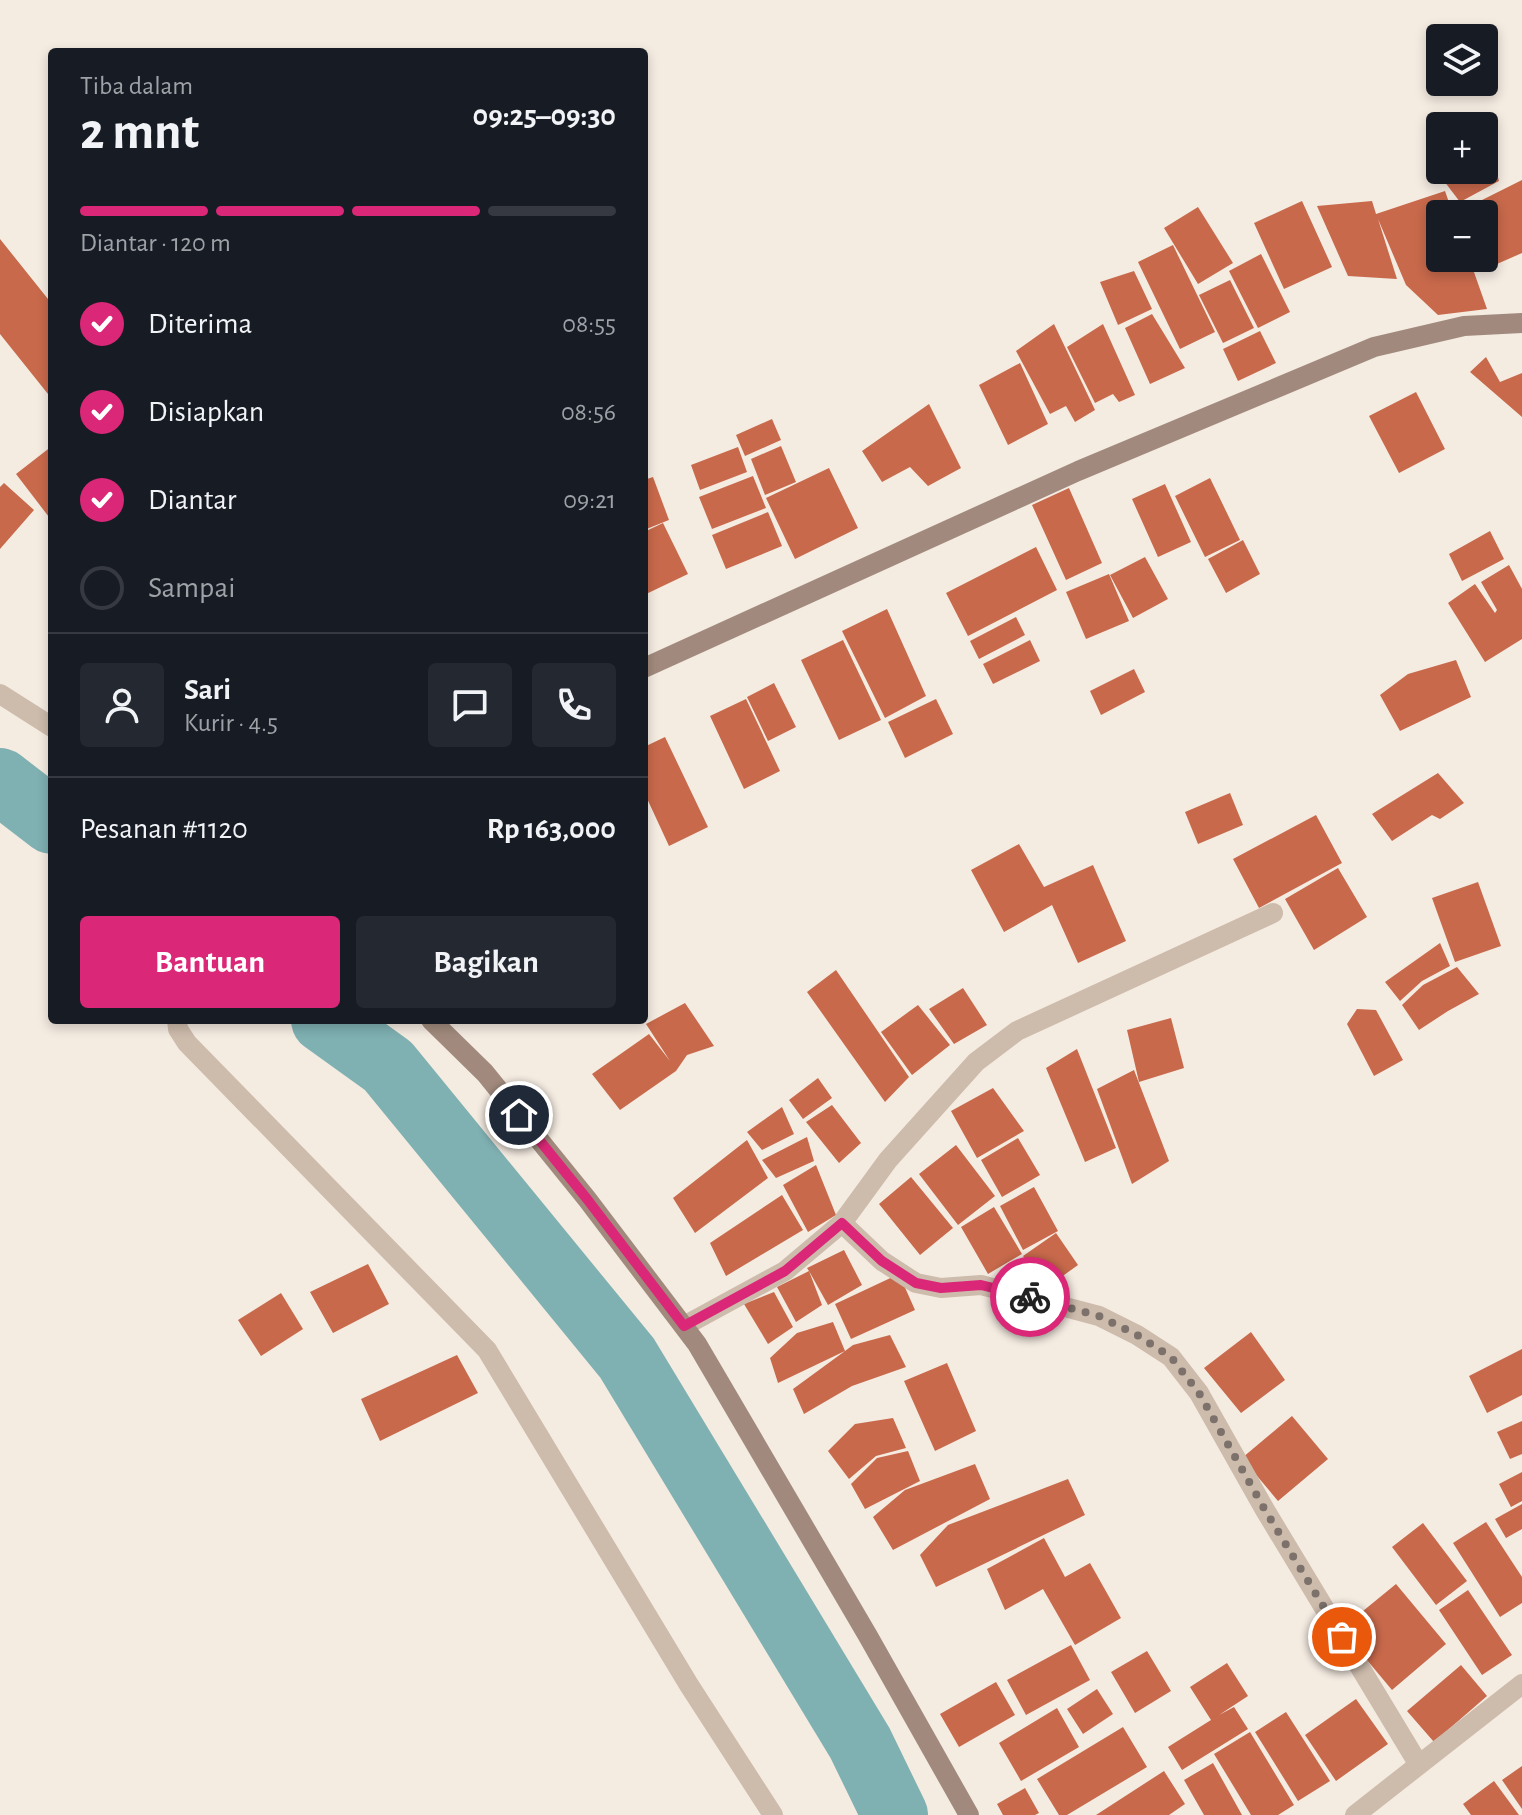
<!DOCTYPE html>
<html lang="id">
<meta charset="utf-8">
<style>
:root{--surface:#171b24;--page:#242831;--text:#f1f3f6;--muted:#9ea1a6;--line:#363941;--accent:#db2777}
body{margin:0;font-family:"Alegreya Sans",sans-serif;background:var(--page);color:var(--text);height:100vh;display:flex;flex-direction:column;font-size:30px;white-space:nowrap}
*{box-sizing:border-box;margin:0}
p{font-size:26px;color:var(--muted)}
.icon{flex:none;width:44px;height:44px;fill:none;stroke:currentColor;stroke-width:2;stroke-linecap:round;stroke-linejoin:round}
.map{position:relative;flex:1;overflow:hidden}
.details{position:absolute;left:48px;top:48px;width:600px;height:976px;display:flex;flex-direction:column;background:var(--surface);border-radius:8px;box-shadow:0 4px 12px #0003}
.details>*{flex:none}
.controls{position:absolute;left:1426px;top:24px;display:grid;gap:16px}
.controls a{display:grid;place-items:center;width:72px;height:72px;border-radius:8px;background:var(--surface);box-shadow:0 4px 12px #0003;font-size:40px}
.pin{position:absolute;display:grid;place-items:center;width:68px;height:68px;color:#fff;margin:-34px;border:4px solid #fff;border-radius:50%;box-shadow:0 2px 8px #0007}
.courier{position:absolute;display:grid;place-items:center;width:80px;height:80px;margin:-40px;border:6px solid #db2777;border-radius:50%;background:#fff;color:#222;box-shadow:0 2px 10px #0007}
.head em{font-style:normal;font-weight:700}
.head div{display:flex;flex-direction:column-reverse}
.head{display:flex;align-items:center;justify-content:space-between;height:136px;padding:0 32px}
h1{font-size:52px;font-weight:700;line-height:60px}
.bar{display:grid;grid-template-columns:repeat(4,1fr);gap:12px 8px;align-content:center;height:96px;padding:0 32px}
.bar i{height:10px;border-radius:6px;background:var(--line)}
.bar .selected{background:var(--accent)}
.bar p{grid-column:span 4}
.line{display:flex;align-items:center;gap:20px;padding:0 32px;border-top:2px solid var(--line)}
.line div{flex:1}
.round{display:grid;place-items:center;flex:none;width:84px;height:84px;border-radius:8px;background:var(--page)}
ol{padding:0 32px;list-style:none}
li{display:flex;align-items:center;gap:24px;height:88px}
li p{margin-inline-start:auto}
li .icon{padding:8px;border-radius:50%;background:var(--accent);color:#fff;stroke-width:4}
li:last-child{color:var(--muted)}
li i{width:44px;height:44px;border:4px solid var(--line);border-radius:50%}
.primary-button{display:flex;gap:16px;margin-top:auto;padding:16px 32px}
.primary-button a{flex:1;height:92px;border-radius:8px;background:var(--accent);color:#fff;font-size:32px;font-weight:700;line-height:92px;text-align:center}
.primary-button a+a{background:var(--page);color:var(--text)}
.map>svg:first-child{display:block}
.lines{fill:none;stroke-linecap:round;stroke-linejoin:round}
.river{stroke:#7fb0b2;stroke-width:66}
.building{fill:#c8694b}
.street{stroke:#cdbbac;stroke-width:20}
.secondary{stroke:#a18a7d;stroke-width:20}
.done{stroke:#7c716b;stroke-width:8;stroke-dasharray:0 14.4}
.route{stroke:#db2777;stroke-width:10}
</style>
<div class="map">
<svg width="1522" height="1815" viewBox="0 0 1522 1815">
<rect width="100%" height="100%" fill="#f4ebe1"/>
<g class="lines">
<path class="river" d="M 0,781 L 52,821
M 324,1020 L 388,1066 L 627,1358 L 860,1743 L 895,1815"/>
</g>
<path class="building" d="M 1491,151 L 1499,181 L 1460,202 L 1441,177 L 1454,170 L 1484,170 L 1484,155 Z
M 1522,180 L 1522,253 L 1481,271 L 1477,258 L 1484,258 L 1484,214 L 1461,214 L 1460,211 Z
M 1445,191 L 1453,214 L 1440,214 L 1440,258 L 1469,258 L 1487,309 L 1438,315 L 1406,285 L 1378,219 L 1397,279 L 1348,276 L 1317,206 L 1372,201 L 1376,214 Z
M 1302,201 L 1332,267 L 1284,289 L 1254,223 Z
M 1198,207 L 1233,263 L 1198,284 L 1164,228 Z
M 0,239 L 52,304 L 52,399 L 0,334 Z
M 1173,245 L 1215,332 L 1180,349 L 1138,262 Z
M 1261,254 L 1290,312 L 1258,328 L 1229,271 Z
M 1134,271 L 1152,309 L 1118,325 L 1100,282 Z
M 1230,280 L 1254,328 L 1223,343 L 1199,295 Z
M 1152,314 L 1185,368 L 1150,384 L 1125,328 Z
M 1054,324 L 1095,410 L 1075,422 L 1066,406 L 1050,414 L 1016,351 Z
M 1103,324 L 1135,395 L 1119,402 L 1113,394 L 1095,403 L 1067,347 Z
M 1260,331 L 1276,363 L 1238,381 L 1223,349 Z
M 1486,357 L 1500,382 L 1522,373 L 1522,417 L 1470,372 Z
M 1020,363 L 1048,424 L 1008,445 L 979,385 Z
M 1416,392 L 1445,449 L 1399,473 L 1369,416 Z
M 929,404 L 961,468 L 928,486 L 910,467 L 882,482 L 862,451 Z
M 772,419 L 781,440 L 745,456 L 736,435 Z
M 52,446 L 52,521 L 16,474 Z
M 781,446 L 796,482 L 765,495 L 751,459 Z
M 738,447 L 747,472 L 700,490 L 691,465 Z
M 829,468 L 858,528 L 795,559 L 766,498 Z
M 753,476 L 766,508 L 712,529 L 699,497 Z
M 653,477 L 669,520 L 644,530 L 644,480 Z
M 1210,478 L 1240,540 L 1205,557 L 1175,496 Z
M 4,483 L 34,510 L 0,549 L 0,487 Z
M 1165,484 L 1191,542 L 1158,557 L 1132,499 Z
M 1069,488 L 1102,563 L 1066,580 L 1032,505 Z
M 768,512 L 782,546 L 726,569 L 712,535 Z
M 663,523 L 688,574 L 644,595 L 644,532 Z
M 1490,531 L 1504,559 L 1462,581 L 1449,554 Z
M 1243,540 L 1260,574 L 1226,593 L 1208,559 Z
M 1036,547 L 1057,590 L 968,636 L 946,593 Z
M 1145,557 L 1168,599 L 1133,618 L 1110,575 Z
M 1509,565 L 1522,589 L 1522,639 L 1485,662 L 1448,603 L 1475,584 L 1495,613 L 1497,610 L 1481,582 Z
M 1109,574 L 1129,621 L 1086,639 L 1066,592 Z
M 887,609 L 926,696 L 885,718 L 842,631 Z
M 1016,617 L 1025,635 L 979,659 L 970,641 Z
M 843,640 L 881,720 L 839,740 L 801,660 Z
M 1030,640 L 1040,661 L 993,684 L 983,664 Z
M 1456,660 L 1471,697 L 1400,731 L 1380,695 L 1408,674 Z
M 1134,669 L 1145,692 L 1101,715 L 1090,691 Z
M 774,683 L 796,727 L 768,741 L 747,697 Z
M 746,699 L 780,771 L 744,789 L 710,716 Z
M 936,699 L 953,734 L 905,758 L 888,722 Z
M 665,737 L 708,827 L 669,846 L 644,792 L 644,747 Z
M 1438,773 L 1464,803 L 1440,819 L 1432,815 L 1392,841 L 1372,814 Z
M 1230,793 L 1243,825 L 1198,844 L 1185,812 Z
M 1316,815 L 1342,863 L 1259,908 L 1233,859 Z
M 1019,844 L 1044,887 L 1093,865 L 1126,941 L 1078,963 L 1052,905 L 1004,932 L 971,870 Z
M 1338,868 L 1367,917 L 1314,950 L 1285,899 Z
M 1478,882 L 1501,946 L 1455,962 L 1432,898 Z
M 1440,943 L 1450,966 L 1422,981 L 1400,1001 L 1385,982 Z
M 1457,967 L 1479,994 L 1448,1011 L 1419,1030 L 1402,1005 L 1423,985 Z
M 836,970 L 909,1077 L 885,1102 L 807,992 Z
M 963,988 L 987,1025 L 954,1044 L 929,1009 Z
M 685,1003 L 714,1046 L 687,1055 L 676,1071 L 620,1110 L 592,1074 L 649,1034 L 670,1061 L 646,1024 Z
M 918,1005 L 950,1045 L 912,1075 L 881,1032 Z
M 1357,1009 L 1376,1010 L 1403,1060 L 1374,1076 L 1347,1024 Z
M 1171,1018 L 1184,1068 L 1139,1082 L 1127,1030 Z
M 1077,1049 L 1116,1148 L 1085,1162 L 1046,1068 Z
M 1134,1070 L 1169,1161 L 1132,1184 L 1097,1089 Z
M 818,1078 L 832,1098 L 803,1119 L 789,1100 Z
M 993,1088 L 1024,1131 L 977,1158 L 951,1111 Z
M 832,1105 L 861,1143 L 839,1163 L 806,1122 Z
M 782,1107 L 794,1134 L 762,1150 L 747,1132 Z
M 807,1137 L 814,1161 L 776,1178 L 762,1160 Z
M 1018,1138 L 1040,1175 L 1002,1197 L 981,1160 Z
M 747,1140 L 768,1178 L 695,1233 L 673,1198 Z
M 956,1145 L 995,1196 L 958,1225 L 919,1174 Z
M 816,1165 L 836,1215 L 808,1232 L 783,1185 Z
M 911,1177 L 953,1228 L 920,1255 L 879,1204 Z
M 1034,1187 L 1058,1231 L 1023,1250 L 1000,1206 Z
M 782,1195 L 803,1230 L 726,1276 L 710,1243 Z
M 994,1207 L 1022,1254 L 988,1274 L 961,1227 Z
M 1056,1233 L 1078,1265 L 1046,1288 L 1023,1256 Z
M 844,1250 L 862,1285 L 828,1305 L 809,1271 L 822,1305 L 796,1322 L 777,1287 L 809,1271 L 807,1268 Z
M 368,1264 L 389,1304 L 333,1333 L 310,1292 Z
M 899,1274 L 915,1310 L 851,1339 L 835,1304 Z
M 774,1292 L 793,1327 L 768,1344 L 744,1304 Z
M 281,1293 L 303,1329 L 261,1356 L 238,1320 Z
M 833,1322 L 845,1351 L 853,1345 L 890,1335 L 906,1367 L 852,1386 L 804,1414 L 793,1389 L 845,1351 L 778,1383 L 770,1358 L 797,1333 Z
M 1251,1332 L 1285,1380 L 1241,1413 L 1204,1368 Z
M 1522,1349 L 1522,1395 L 1487,1413 L 1469,1376 Z
M 457,1355 L 478,1393 L 380,1441 L 361,1399 Z
M 947,1363 L 976,1431 L 935,1451 L 904,1381 Z
M 1292,1416 L 1328,1459 L 1278,1501 L 1242,1458 Z
M 893,1418 L 906,1448 L 876,1456 L 849,1479 L 828,1451 L 855,1424 Z
M 1522,1421 L 1522,1454 L 1510,1459 L 1497,1432 Z
M 908,1451 L 920,1481 L 865,1509 L 851,1484 L 877,1458 Z
M 975,1464 L 990,1499 L 893,1550 L 873,1517 L 905,1490 Z
M 1522,1472 L 1522,1501 L 1511,1507 L 1499,1484 Z
M 1068,1479 L 1085,1515 L 936,1587 L 920,1555 L 948,1525 Z
M 1522,1504 L 1522,1529 L 1506,1538 L 1495,1519 Z
M 1486,1522 L 1522,1577 L 1522,1603 L 1500,1617 L 1453,1543 Z
M 1423,1523 L 1467,1581 L 1436,1605 L 1392,1547 Z
M 1044,1538 L 1065,1577 L 1090,1563 L 1121,1618 L 1075,1645 L 1043,1589 L 1005,1610 L 987,1569 Z
M 1396,1584 L 1446,1644 L 1392,1690 L 1341,1629 Z
M 1468,1590 L 1512,1655 L 1482,1675 L 1439,1610 Z
M 1071,1645 L 1090,1680 L 1026,1715 L 1007,1680 Z
M 1147,1651 L 1171,1691 L 1135,1713 L 1111,1672 Z
M 1227,1663 L 1248,1696 L 1219,1715 L 1234,1707 L 1248,1729 L 1182,1770 L 1168,1747 L 1211,1720 L 1190,1687 Z
M 1461,1665 L 1487,1696 L 1434,1742 L 1407,1711 Z
M 996,1682 L 1015,1715 L 959,1747 L 940,1714 Z
M 1097,1689 L 1113,1714 L 1083,1734 L 1067,1709 Z
M 1356,1699 L 1388,1744 L 1336,1781 L 1305,1735 Z
M 1057,1708 L 1079,1747 L 1021,1781 L 999,1743 Z
M 1286,1712 L 1330,1781 L 1298,1801 L 1255,1732 Z
M 1123,1727 L 1147,1767 L 1067,1815 L 1059,1815 L 1037,1779 Z
M 1250,1732 L 1294,1805 L 1278,1815 L 1251,1815 L 1214,1754 Z
M 1213,1763 L 1242,1815 L 1204,1815 L 1184,1780 Z
M 1522,1766 L 1522,1809 L 1502,1780 Z
M 1164,1771 L 1185,1804 L 1169,1815 L 1096,1815 Z
M 1494,1781 L 1519,1815 L 1471,1815 L 1463,1804 Z
M 1025,1788 L 1039,1813 L 1035,1815 L 1003,1815 L 997,1804 Z"/>
<g class="lines">
<path class="street" d="M 0,694 L 52,727
M 177,1020 L 178,1029 L 187,1043 L 487,1350 L 689,1685 L 773,1815
M 842,1223 L 882,1261 L 916,1283 L 941,1288 L 981,1285 L 1099,1316 L 1137,1335 L 1171,1357 L 1199,1393 L 1265,1510 L 1419,1765
M 684,1326 L 785,1271 L 842,1223 L 888,1160 L 976,1062 L 1017,1031 L 1273,913
M 1355,1815 L 1522,1684"/>
<path class="secondary" d="M 644,668 L 1078,471 L 1374,347 L 1464,326 L 1522,323
M 431,1020 L 485,1073 L 587,1199 L 697,1344 L 868,1636 L 969,1815"/>
</g>
<g class="lines">
<path class="done" d="M 1030,1297 L 1099,1316 L 1137,1335 L 1171,1357 L 1199,1393 L 1265,1510 L 1342,1637"/>
<path class="route" d="M 519,1115 L 587,1199 L 684,1326 L 785,1271 L 842,1223 L 882,1261 L 916,1283 L 941,1288 L 981,1285 L 1030,1297"/>
</g>
</svg>
<div class="controls">
<a><svg class="icon" aria-label="layers" viewBox="0 0 24 24"><path d="M12 4l9 5-9 5-9-5zM3 14l9 5 9-5"/></svg></a>
<a>+</a>
<a>−</a>
</div>
<div class="pin" style="left:1342px;top:1637px;background:#ea580c"><svg class="icon" aria-label="bag" viewBox="0 0 24 24"><path d="M5 8h14l-1 12H6zM9 8a3 3 0 0 1 6 0"/></svg></div>
<div class="pin" style="left:519px;top:1115px;background:#1f2937"><svg class="icon" aria-label="home" viewBox="0 0 24 24"><path d="M3 11l9-7 9 7M6 9v11h12V9"/></svg></div>
<div class="courier" style="left:1030px;top:1297px"><svg class="icon" aria-label="bike" viewBox="0 0 24 24"><circle cx="6" cy="16" r="4"/><circle cx="18" cy="16" r="4"/><path d="M6 16l4-8h5l3 8M10 8l3 8H6M13 5h3"/></svg></div>
<section class="details">
<div class="head"><div><h1>2 mnt</h1><p>Tiba dalam</p></div><em>09:25–09:30</em></div>
<div class="bar"><i class="selected"></i><i class="selected"></i><i class="selected"></i><i></i><p>Diantar · 120 m</p></div>
<ol>
<li><svg class="icon" aria-label="check" viewBox="0 0 24 24"><path d="M5 12l5 5 9-10"/></svg>Diterima<p>08:55</p></li>
<li><svg class="icon" aria-label="check" viewBox="0 0 24 24"><path d="M5 12l5 5 9-10"/></svg>Disiapkan<p>08:56</p></li>
<li><svg class="icon" aria-label="check" viewBox="0 0 24 24"><path d="M5 12l5 5 9-10"/></svg>Diantar<p>09:21</p></li>
<li><i></i>Sampai</li>
</ol>
<div class="line" style="height:144px"><a class="round"><svg class="icon" aria-label="person" viewBox="0 0 24 24"><circle cx="12" cy="8" r="4"/><path d="M4 21q1-7 8-7t8 7"/></svg></a><div><b>Sari</b><p>Kurir · 4.5</p></div><a class="round"><svg class="icon" aria-label="chat" viewBox="0 0 24 24"><path d="M4 5h16v11H9l-5 4z"/></svg></a><a class="round"><svg class="icon" aria-label="phone" viewBox="0 0 24 24"><path d="M5 4h4l2 5-3 2q2 4 5 5l2-3 5 2v4C11 20 4 13 5 4z"/></svg></a></div>
<div class="line" style="height:104px"><div>Pesanan #1120</div><b>Rp 163,000</b></div>
<div class="primary-button"><a>Bantuan</a><a>Bagikan</a></div>
</section>
</div>
